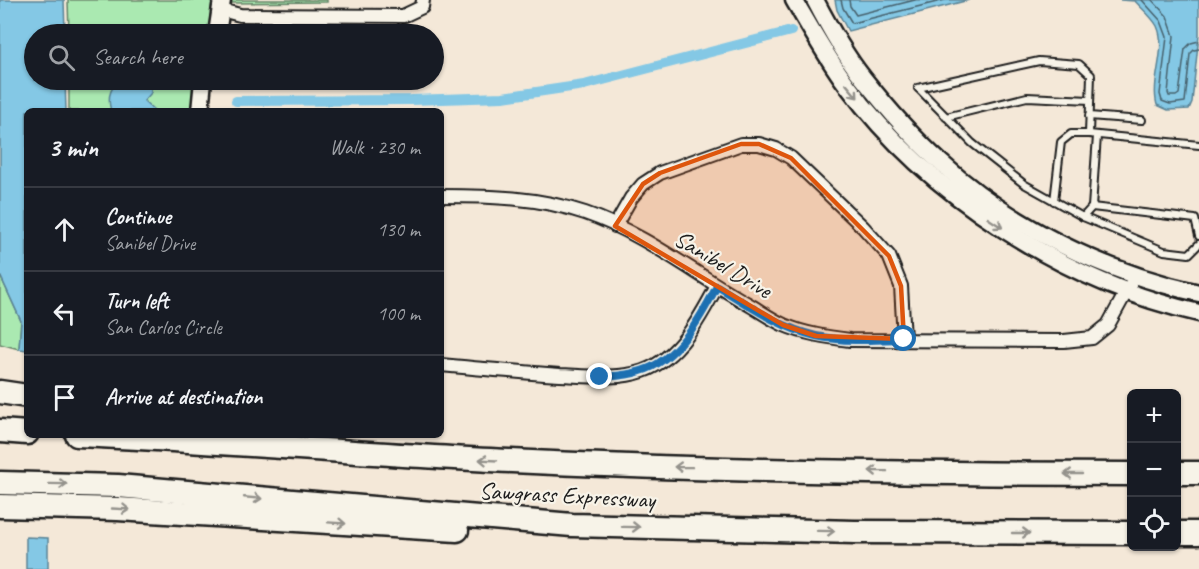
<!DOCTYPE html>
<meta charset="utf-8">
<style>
body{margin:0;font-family:Caveat,sans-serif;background:#20242c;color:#f1f3f6}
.controls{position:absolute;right:18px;bottom:18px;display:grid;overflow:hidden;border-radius:9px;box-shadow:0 2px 4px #0004}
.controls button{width:54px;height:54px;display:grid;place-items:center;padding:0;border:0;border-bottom:2px solid #363941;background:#171b24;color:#f1f3f6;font:30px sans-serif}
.stop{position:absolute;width:18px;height:18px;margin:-14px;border:4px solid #1f6fb2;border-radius:50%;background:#fff}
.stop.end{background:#1f6fb2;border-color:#fff;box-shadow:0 2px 6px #0008}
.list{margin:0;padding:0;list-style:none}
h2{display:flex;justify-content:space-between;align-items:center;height:78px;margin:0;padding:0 24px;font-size:26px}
h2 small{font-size:20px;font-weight:400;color:#9ea1a6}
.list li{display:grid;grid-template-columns:39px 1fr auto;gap:18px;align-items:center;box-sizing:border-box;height:84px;padding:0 24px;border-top:2px solid #363941}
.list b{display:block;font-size:22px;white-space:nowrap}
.list p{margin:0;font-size:20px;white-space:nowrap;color:#9ea1a6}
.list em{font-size:20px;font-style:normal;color:#9ea1a6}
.icon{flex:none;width:33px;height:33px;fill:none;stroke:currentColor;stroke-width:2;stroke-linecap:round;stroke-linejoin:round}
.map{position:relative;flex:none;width:1199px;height:569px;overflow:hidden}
.search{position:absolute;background:#171b24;box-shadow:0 2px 4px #0004;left:24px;top:24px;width:420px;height:66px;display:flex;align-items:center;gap:15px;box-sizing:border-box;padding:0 21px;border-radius:33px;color:#9ea1a6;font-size:22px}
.panel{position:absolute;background:#171b24;box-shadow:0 2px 4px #0004;left:24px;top:108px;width:420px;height:330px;border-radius:9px}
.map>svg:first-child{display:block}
</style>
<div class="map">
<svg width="1199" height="569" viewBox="0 0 1199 569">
<rect width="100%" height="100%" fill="#f4e8d8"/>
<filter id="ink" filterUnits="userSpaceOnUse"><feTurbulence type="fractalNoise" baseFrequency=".0167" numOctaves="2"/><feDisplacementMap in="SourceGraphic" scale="12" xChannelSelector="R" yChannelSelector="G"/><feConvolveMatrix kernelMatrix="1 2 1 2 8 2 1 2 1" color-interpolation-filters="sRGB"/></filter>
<g filter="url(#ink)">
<!-- green -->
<g fill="#aae9b1" stroke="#638266" stroke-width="1.5">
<path d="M68,0H212L208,34H69Z"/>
<path d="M231,0H327V2L231,3Z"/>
<path d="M69,80H198L194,111H69Z"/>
<path d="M0,275L21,321L19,349L0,344Z"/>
</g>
<!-- water -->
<g fill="#84c8e5" stroke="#5a8395" stroke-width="1.5">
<path d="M0,0H64L65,34H34V80H65L66,111H27V350L19,349L21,321L0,275Z"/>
<path d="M835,0H969L848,31L837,10Z"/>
<path d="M1120,0H1199V34L1192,102L1189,109L1168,110L1157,105C1150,79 1168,50 1157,26C1152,17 1142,9 1135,1Z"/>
<path d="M123,80H146L151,85V93L144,101L155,111H111C107,97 109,86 123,80Z"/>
<path d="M26,537L48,538V569H26Z"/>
</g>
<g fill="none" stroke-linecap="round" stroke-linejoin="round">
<!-- shore -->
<g stroke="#46616c" stroke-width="1.5">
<path d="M841,0L843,8L852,23L945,0"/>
<path d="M849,0L850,6L856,15L915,0"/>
<path d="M1142,0L1161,21L1167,37L1160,94L1162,101L1170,104L1185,102L1190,54L1194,50L1199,49"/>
<path d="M1152,0L1167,16L1174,36L1168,93L1169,96H1176L1179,94L1185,49L1191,43L1199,41"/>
</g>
<!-- canal -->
<path stroke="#84c8e5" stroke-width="10" d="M236,101L411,100L503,97L584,85L791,31"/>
<defs>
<g id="lane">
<path d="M918,88L972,143L1024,184L1083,217L1164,251L1189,254L1199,244"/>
<path d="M918,88L1039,61L1079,64L1091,75L1089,134"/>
<path d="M1089,116L1142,120"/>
<path d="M946,117L1027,97L1090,100"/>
<path d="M1054,201L1061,142L1071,134H1089L1199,145"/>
<path d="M1092,207L1195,219L1199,236"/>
<path d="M1083,217L1092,207L1097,136"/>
</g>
<g id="street">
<path d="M221,10L240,15L403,16L422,7L423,0"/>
<path d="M441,196C490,196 538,197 585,213C644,233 695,274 748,304C760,311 771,319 784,325C805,334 827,337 850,340L1064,341L1092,338L1108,325L1130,285"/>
<path d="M615,226L631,198L643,184L660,173L741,144H759L776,149L791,158L863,227L889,256L901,286L904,339"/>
<path d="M441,365C481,369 520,372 560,375C587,376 617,380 643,371C679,358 700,318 717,286"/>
</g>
<g id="secondary">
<path d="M794,0C811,29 827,58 847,85C928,195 1066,283 1199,313"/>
<path d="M815,0C829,27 844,54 863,78C886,107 912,137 940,162C1011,227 1106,273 1199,293"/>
<path d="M217,34L222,0"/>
<path d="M200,111L203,80"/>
</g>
<g id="highway">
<path d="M0,392L27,396"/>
<path d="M0,431L27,433"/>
<path d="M77,435C215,441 352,453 490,460C703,471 918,474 1132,474"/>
<path d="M1176,473H1199"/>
<path d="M0,483L118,486L572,525L855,532L1132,533"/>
<path d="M0,506L118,509L457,530"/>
<path d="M1176,533H1199"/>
</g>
</defs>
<!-- lane casing -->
<use href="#lane" stroke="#1c1c1c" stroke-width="10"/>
<!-- street casing -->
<use href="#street" stroke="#1c1c1c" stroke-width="16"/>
<!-- secondary casing -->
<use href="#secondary" stroke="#1c1c1c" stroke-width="21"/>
<!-- highway casing -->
<use href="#highway" stroke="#1c1c1c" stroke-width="27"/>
<!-- lane -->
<use href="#lane" stroke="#f7f3e8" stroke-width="6"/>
<!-- street -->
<use href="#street" stroke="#f7f3e8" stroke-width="12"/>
<!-- secondary -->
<use href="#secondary" stroke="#f7f3e8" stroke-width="16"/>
<!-- highway -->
<use href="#highway" stroke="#f7f3e8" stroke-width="22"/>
</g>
<!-- one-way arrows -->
<defs><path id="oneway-shaft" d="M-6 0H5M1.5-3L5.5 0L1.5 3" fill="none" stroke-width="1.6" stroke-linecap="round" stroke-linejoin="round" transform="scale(1.5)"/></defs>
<g stroke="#94928c">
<use href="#oneway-shaft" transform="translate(852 91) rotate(50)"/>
<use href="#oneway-shaft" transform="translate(995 223) rotate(33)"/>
<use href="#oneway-shaft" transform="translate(488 460) rotate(-177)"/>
<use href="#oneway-shaft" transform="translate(683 467) rotate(-179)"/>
<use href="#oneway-shaft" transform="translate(878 471) rotate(-179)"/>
<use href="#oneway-shaft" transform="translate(1073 474) rotate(180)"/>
<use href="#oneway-shaft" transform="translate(58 484) rotate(1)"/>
<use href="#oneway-shaft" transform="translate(253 498) rotate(5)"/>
<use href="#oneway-shaft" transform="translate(121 509) rotate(3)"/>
<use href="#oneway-shaft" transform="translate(337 523) rotate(4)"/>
<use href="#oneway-shaft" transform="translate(631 527) rotate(1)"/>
<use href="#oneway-shaft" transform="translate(826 531) rotate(1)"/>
<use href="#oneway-shaft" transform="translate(1021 533)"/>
</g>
</g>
<g fill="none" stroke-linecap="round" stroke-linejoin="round" filter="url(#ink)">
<!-- route -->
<path stroke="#1f6fb2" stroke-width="8" d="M600,377C614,376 627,376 641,371C677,361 701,317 717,286C748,305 780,328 816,336C845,342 875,340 904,339"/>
</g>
<!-- marked area -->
<path fill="#de560d" fill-opacity="0.2" stroke="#de560d" stroke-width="4.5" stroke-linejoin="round" d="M741,144H759L791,158L889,256L901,286L904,339L816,336L783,325L615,226L643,184L660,173Z"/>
<g text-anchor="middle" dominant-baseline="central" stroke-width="4.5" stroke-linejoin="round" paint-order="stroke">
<!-- street labels -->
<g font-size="24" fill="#1c1c1c" stroke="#f7f3e8">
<text transform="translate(723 264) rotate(31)">Sanibel Drive</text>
<text transform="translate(567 495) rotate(3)">Sawgrass Expressway</text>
</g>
</g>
</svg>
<div class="controls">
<button>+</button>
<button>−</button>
<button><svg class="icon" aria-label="locate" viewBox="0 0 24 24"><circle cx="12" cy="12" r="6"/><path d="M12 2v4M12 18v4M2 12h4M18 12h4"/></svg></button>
</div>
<div class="stop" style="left:904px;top:339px"></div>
<div class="stop end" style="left:600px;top:377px"></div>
<div class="search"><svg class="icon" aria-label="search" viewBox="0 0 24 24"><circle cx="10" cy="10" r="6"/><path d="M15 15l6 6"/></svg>Search here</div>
<section class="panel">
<h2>3 min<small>Walk · 230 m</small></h2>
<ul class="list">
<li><svg class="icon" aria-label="ahead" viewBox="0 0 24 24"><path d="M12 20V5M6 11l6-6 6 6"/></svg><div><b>Continue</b><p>Sanibel Drive</p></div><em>130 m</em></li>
<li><svg class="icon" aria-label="left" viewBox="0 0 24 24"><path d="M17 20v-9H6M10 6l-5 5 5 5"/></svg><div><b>Turn left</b><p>San Carlos Circle</p></div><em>100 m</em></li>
<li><svg class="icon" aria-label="arrive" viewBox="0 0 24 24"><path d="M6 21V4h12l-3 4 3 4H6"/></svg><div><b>Arrive at destination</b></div></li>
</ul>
</section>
</div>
